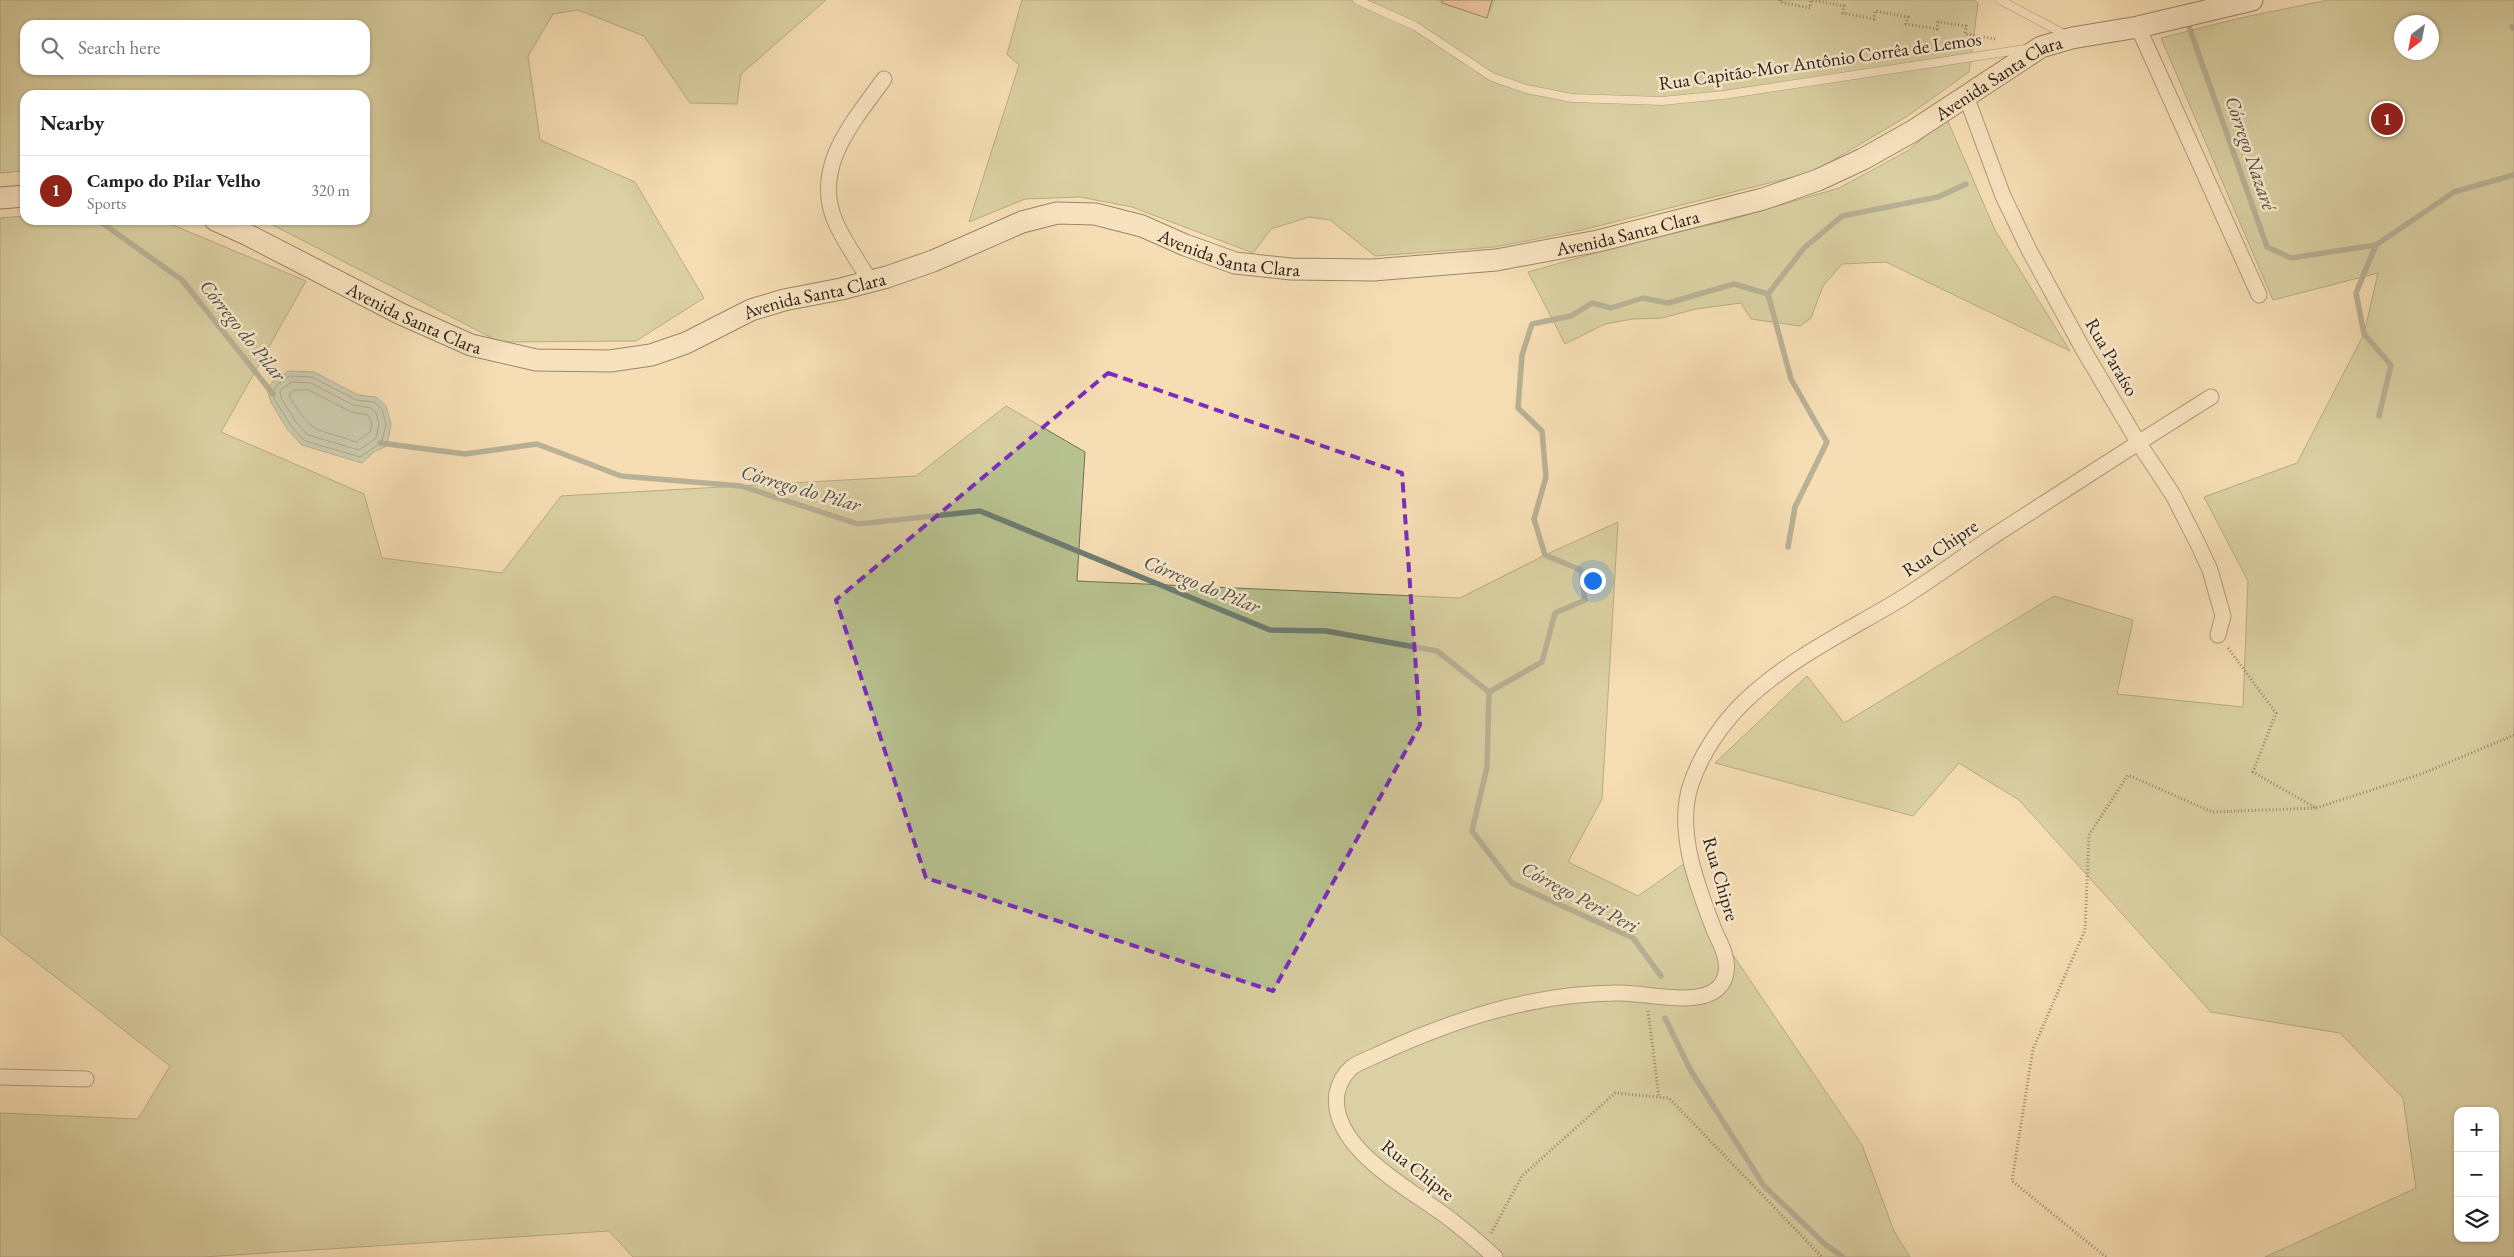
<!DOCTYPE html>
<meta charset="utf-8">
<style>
body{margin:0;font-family:"EB Garamond",serif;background:#f6f6f6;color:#202124}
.controls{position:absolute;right:15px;bottom:15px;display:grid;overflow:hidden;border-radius:10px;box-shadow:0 1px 4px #0004}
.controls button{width:45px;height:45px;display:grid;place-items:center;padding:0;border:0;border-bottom:1px solid #e0e0e0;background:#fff;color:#202124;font:25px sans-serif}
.compass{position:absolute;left:2394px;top:15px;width:45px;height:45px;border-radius:50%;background:#fff;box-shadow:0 1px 4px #0004;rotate:212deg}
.you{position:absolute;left:1592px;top:580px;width:18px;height:18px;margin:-12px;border:4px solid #fff;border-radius:50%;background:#1a73e8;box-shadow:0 0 0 8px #1a73e833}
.badge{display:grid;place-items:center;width:32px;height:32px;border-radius:50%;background:#8f2418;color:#fff;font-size:16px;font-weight:700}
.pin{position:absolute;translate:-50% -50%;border:2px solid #fff;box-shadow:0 1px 5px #0006}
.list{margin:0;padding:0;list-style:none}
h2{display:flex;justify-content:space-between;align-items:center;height:65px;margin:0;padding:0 20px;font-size:21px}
h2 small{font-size:16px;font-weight:400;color:#757577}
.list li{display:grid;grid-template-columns:32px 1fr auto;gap:15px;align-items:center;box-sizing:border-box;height:70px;padding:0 20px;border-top:1px solid #e0e0e0}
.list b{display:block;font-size:19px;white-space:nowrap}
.list p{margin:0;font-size:16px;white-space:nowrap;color:#757577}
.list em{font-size:16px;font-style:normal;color:#757577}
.icon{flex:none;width:28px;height:28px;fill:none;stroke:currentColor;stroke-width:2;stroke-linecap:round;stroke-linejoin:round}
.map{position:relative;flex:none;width:2514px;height:1257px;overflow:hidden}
.search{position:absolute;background:#fff;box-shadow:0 1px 4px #0004;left:20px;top:20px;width:350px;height:55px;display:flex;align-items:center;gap:12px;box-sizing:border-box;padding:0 18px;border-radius:15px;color:#757577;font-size:19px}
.panel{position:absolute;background:#fff;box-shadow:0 1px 4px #0004;left:20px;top:90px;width:350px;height:135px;border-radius:15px}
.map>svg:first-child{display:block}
</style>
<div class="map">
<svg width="2514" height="1257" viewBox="0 0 2514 1257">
<rect width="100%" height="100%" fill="#f6ddb3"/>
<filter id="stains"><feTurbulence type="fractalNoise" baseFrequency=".004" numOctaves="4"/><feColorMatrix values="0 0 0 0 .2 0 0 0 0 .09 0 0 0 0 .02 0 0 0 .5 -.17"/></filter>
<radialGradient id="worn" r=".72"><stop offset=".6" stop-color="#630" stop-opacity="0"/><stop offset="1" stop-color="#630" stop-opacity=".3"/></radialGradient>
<!-- green -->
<g fill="#b8c290" stroke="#707054" fill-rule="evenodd">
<path d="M0,0H826L741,74L737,104L690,103L644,36L578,10L553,14L528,56L540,140L635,182L704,298L636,341L500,342L263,220H365V95H25V171L0,173ZM25,25H365V70H25Z"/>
<path d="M1022,0H1974L1978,3L1969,72L1906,117L1813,172L1582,230L1495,247L1375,256L1330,220L1309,217L1271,229L1253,253L1132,207L1080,197L1025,199L969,222L1019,65L1007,54Z"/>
<path d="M2328,0H2514V1257H2265L2416,1188L2403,1098L2340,1033L2211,1012L2019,800L1959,763L1913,816L1715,763L1807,676L1844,723L2054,596L2133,620L2117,694L2243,707L2248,581L2204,497L2297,463L2364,334L2378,273L2273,300L2161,38L2240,18ZM2402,22H2432V52H2402ZM2458,1111H2495V1238H2458Z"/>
<path d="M1946,117L1995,230L2070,351L1886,262L1842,264L1823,286L1811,318L1800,326L1751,319L1741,303L1696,309L1662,318L1633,319L1605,324L1565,344L1528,272L1638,241L1726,221L1839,188L1909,150Z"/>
<path d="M25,216V220H161L306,281L221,432L364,494L382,558L502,573L561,496L916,476L1006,406L1085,452L1077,581L1460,598L1545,555L1618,522L1602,799L1568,862L1638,896L1688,861L1701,908L1862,1145L1894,1231L1910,1257H633L609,1231L203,1257H0V1113L138,1119L170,1066L0,934V218Z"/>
</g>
<!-- water -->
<path fill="#9dbbaf" stroke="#6e7d72" d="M289,371L314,372L358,395L376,397L386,406L391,424L387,446L374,452L362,463L302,445L287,429L271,402L267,390L274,380Z"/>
<!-- shadow -->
<path fill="#0003" d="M1436,0H1495L1491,11L1486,16Z"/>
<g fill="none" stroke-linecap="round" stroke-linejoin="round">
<!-- shore -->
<g stroke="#626d63" stroke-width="1">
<path d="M290,376L312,377L356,400L374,402L382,409L386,424L382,442L360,457L305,441L291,426L275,400L273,392L278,384Z"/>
<path d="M292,382L311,383L353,405L371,408L376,413L379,424L376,438L359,450L308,435L296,422L281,398L280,392L282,389Z"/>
<path d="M294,390H309L351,412L368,415L372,424L370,432L356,442C315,427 314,437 289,396Z"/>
</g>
<!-- stream -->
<g stroke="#6e7d72" stroke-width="5.5">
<path d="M2187,21L2267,247L2291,258L2376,245L2454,192L2514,175"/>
<path d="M2512,27L2514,28"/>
<path d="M98,220L182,280L273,394"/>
<path d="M2376,245L2356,293L2364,334L2391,365L2379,416"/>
<path d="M380,443L465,454L537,444L621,476L741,486L858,524L980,511L1270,630L1326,631L1437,651L1489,692"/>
<path d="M1788,547L1795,507L1827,442L1791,379L1768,294L1804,248L1842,216L1938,197L1966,184"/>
<path d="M1661,976L1633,938L1512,883L1472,831L1487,767L1489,692L1542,662L1555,613L1585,600L1581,570L1545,555L1534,519L1546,477L1542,431L1518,408L1522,355L1532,324L1571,316L1592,303L1611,308L1643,298L1668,303L1734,284L1768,294"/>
<path d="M1665,1018L1691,1071L1764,1186L1826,1245L1843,1257"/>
</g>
</g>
<!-- building -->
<path fill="#e1a680" stroke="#281f17" d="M1442,0H1492L1487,18L1442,3Z"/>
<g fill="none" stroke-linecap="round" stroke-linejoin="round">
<defs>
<g id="lane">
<path d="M1357,0L1415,26L1492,77L1526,89L1572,98L1662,101L1723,95L2025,49"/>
<path d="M2000,0L2066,35"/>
</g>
<g id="street">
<path d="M2138,27L2259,295"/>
<path d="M1966,96L2003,196L2029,250L2084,351L2138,442L2173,495L2198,544L2210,570L2223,616L2218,635"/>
<path d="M870,281C859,262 844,242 835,221C812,166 854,121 884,79"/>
<path d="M0,1077L86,1079"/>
<path d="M1495,1257C1476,1240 1457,1223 1436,1209C1401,1184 1329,1144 1337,1093C1339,1084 1344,1074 1352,1067C1359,1062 1371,1058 1379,1054C1454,1019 1538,992 1621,993C1646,993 1699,1007 1718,988C1728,979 1728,964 1724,953C1722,945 1718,939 1715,932C1698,888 1675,831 1691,784C1701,754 1722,723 1745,701C1791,657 1850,630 1904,597C1934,578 1963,557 1992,537C2065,490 2137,443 2211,397"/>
</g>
<g id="secondary">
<path d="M0,198L25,196"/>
<path id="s1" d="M215,220L246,234L401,314L471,345L536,360L610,361L651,355L686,343L751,310L784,300L841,289L887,277L933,261L1022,222L1057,213L1095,214L1142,226L1185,245L1235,263L1291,269L1373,270L1496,260L1598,241L1763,199L1818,180L1863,159L1913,131L2041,47L2072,38L2138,27L2252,0"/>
</g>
</defs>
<!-- lane casing -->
<use href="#lane" stroke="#5c4e3e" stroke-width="9"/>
<!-- street casing -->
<use href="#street" stroke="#5c4e3e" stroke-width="17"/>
<!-- secondary casing -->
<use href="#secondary" stroke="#281f17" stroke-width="23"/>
<!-- path -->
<g stroke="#281f17" stroke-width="3" stroke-dasharray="1 2.5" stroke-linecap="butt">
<path d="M1780,0V2L1810,8L1811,0L1844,6L1843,13L1874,19L1875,11L1908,17L1906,24L1937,29L1938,22L1966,26L1965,34L1996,39"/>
<path d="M2228,648L2276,713L2253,772L2316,808L2424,773L2514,735"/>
<path d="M1648,1011L1659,1097"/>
<path d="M1491,1233L1522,1176L1615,1093L1669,1098L1822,1257"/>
<path d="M2106,1257L2012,1181L2033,1049L2085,930L2089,835L2128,775L2212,812L2316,808"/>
</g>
<!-- lane -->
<use href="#lane" stroke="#f9e9ce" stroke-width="8"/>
<!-- street -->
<use href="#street" stroke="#f9e9ce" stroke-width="15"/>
<!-- secondary -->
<use href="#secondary" stroke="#f9e9ce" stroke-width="21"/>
</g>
<!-- marked area -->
<path d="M0 0H2514V1257H0ZM1108,373L1402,473L1420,725L1273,991L926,878L836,600Z" fill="#f6ddb3" fill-opacity=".55" fill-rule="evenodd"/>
<path fill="none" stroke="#7b2cbf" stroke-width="4" stroke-dasharray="10 6" stroke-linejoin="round" d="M1108,373L1402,473L1420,725L1273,991L926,878L836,600Z"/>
<g text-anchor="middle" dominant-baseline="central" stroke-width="5" stroke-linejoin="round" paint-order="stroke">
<!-- street labels -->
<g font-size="19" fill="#281f17" stroke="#f9e9ce">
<text transform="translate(1820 61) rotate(-8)">Rua Capitão-Mor Antônio Corrêa de Lemos</text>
<text stroke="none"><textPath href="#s1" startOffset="1888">Avenida Santa Clara</textPath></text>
<text stroke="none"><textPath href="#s1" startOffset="1482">Avenida Santa Clara</textPath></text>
<text stroke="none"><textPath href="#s1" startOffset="1078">Avenida Santa Clara</textPath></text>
<text stroke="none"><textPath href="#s1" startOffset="642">Avenida Santa Clara</textPath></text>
<text stroke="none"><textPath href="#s1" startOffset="222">Avenida Santa Clara</textPath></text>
<text transform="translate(2112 357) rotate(60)">Rua Paraíso</text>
<text transform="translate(1940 548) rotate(-34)">Rua Chipre</text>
<text transform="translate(1721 879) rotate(74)">Rua Chipre</text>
<text transform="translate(1418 1170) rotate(38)">Rua Chipre</text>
</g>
<!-- water labels -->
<g font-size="20" font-style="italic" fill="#4b4e45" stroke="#f9e9ce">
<text transform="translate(2251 153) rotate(71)">Córrego Nazaré</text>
<text transform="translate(243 330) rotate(51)">Córrego do Pilar</text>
<text transform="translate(801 488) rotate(16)">Córrego do Pilar</text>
<text transform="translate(1202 584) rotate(22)">Córrego do Pilar</text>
<text transform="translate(1580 897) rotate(28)">Córrego Peri Peri</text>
</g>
</g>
<rect width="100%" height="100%" filter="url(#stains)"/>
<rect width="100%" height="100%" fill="url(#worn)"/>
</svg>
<div class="controls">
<button>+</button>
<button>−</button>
<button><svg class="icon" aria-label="layers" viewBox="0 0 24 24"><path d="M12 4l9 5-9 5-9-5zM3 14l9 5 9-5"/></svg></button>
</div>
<svg class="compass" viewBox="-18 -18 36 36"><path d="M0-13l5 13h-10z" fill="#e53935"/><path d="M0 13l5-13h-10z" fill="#757577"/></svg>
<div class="you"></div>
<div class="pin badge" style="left:2387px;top:119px">1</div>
<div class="search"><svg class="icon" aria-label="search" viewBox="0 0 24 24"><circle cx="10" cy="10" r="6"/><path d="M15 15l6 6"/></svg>Search here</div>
<section class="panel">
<h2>Nearby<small></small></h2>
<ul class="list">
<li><span class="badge">1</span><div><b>Campo do Pilar Velho</b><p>Sports</p></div><em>320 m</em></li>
</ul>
</section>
</div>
